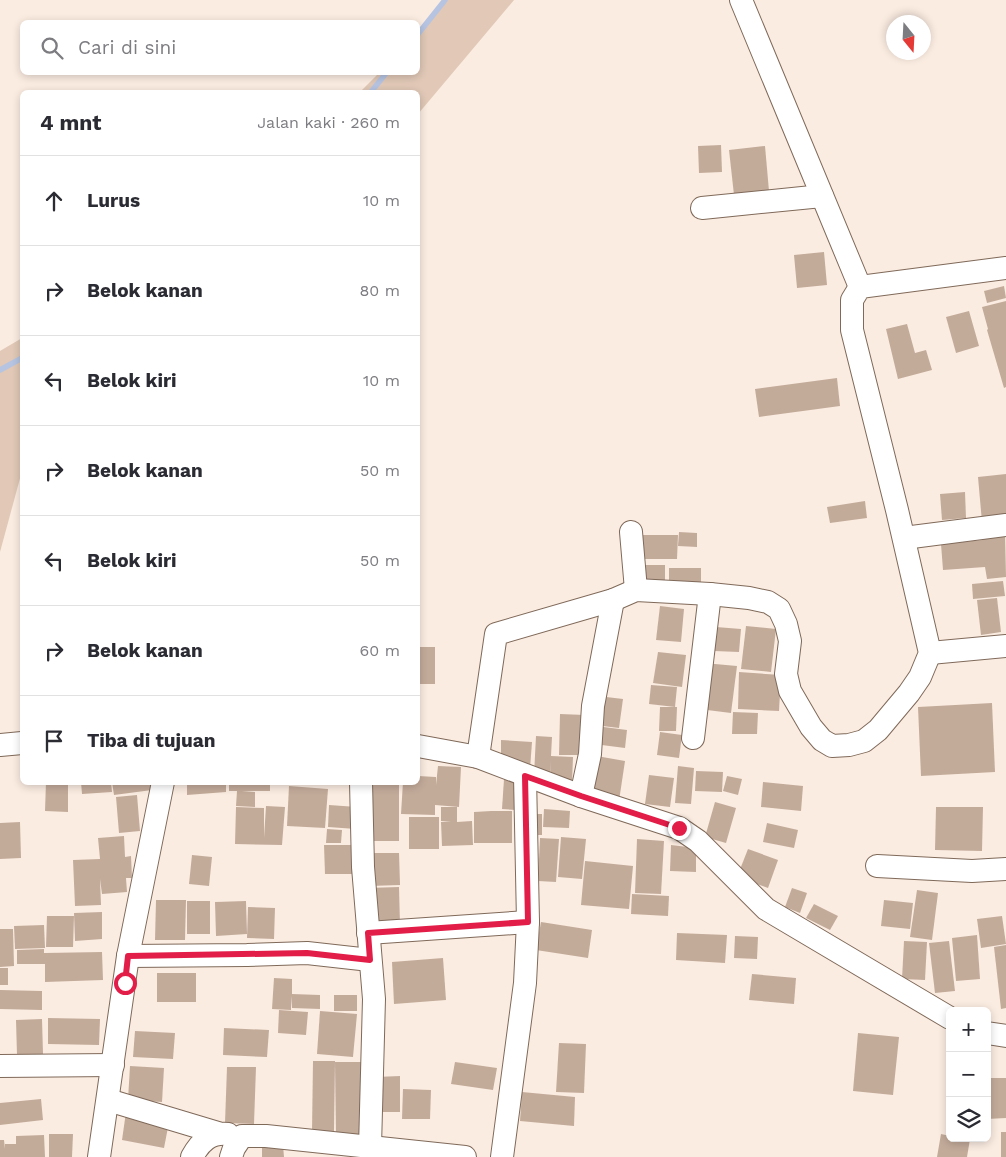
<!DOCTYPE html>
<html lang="id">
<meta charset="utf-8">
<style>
body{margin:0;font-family:"Work Sans",sans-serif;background:#f2f2f3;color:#2b2b33}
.controls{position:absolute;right:15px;bottom:15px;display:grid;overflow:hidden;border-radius:8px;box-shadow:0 2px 8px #0003}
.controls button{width:45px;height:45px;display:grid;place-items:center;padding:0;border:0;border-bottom:1px solid #e1e1e2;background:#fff;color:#2b2b33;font:25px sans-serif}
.compass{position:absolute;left:886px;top:15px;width:45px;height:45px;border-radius:50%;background:#fff;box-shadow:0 2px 8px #0003;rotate:162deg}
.stop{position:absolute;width:15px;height:15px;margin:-11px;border:4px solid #e11d48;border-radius:50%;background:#fff}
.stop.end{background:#e11d48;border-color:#fff;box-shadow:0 1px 5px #0008}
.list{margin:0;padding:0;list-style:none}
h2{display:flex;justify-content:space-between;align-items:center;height:65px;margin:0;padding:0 20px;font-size:21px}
h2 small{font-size:16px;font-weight:400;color:#7c7c81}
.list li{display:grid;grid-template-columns:32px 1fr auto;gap:15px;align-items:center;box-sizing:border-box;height:90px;padding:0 20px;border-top:1px solid #e1e1e2}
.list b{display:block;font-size:19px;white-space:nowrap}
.list em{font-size:16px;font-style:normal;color:#7c7c81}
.icon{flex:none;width:28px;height:28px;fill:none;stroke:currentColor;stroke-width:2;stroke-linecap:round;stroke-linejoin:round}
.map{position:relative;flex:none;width:1006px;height:1157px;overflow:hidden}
.search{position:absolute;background:#fff;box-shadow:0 2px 8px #0003;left:20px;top:20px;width:400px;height:55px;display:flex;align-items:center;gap:12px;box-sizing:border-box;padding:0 18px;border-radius:8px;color:#7c7c81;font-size:19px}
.panel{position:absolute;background:#fff;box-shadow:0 2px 8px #0003;left:20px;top:90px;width:400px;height:695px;border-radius:8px}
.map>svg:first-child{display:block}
</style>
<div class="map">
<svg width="1006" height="1157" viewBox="0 0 1006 1157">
<rect width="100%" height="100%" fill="#fbece1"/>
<!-- green -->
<g fill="#e1c8b7">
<path d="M445,0H514L418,114V92H360L379,73L418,72V32Z"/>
<path d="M22,338V471L0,552V351Z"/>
</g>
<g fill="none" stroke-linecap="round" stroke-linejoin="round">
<!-- stream -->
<g stroke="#b6c4e2" stroke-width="5.5">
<path d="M418,34L445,0"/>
<path d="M371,92L387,72"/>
<path d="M0,370L22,358"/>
</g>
</g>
<!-- building -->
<g fill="#c3ab9a">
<path d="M721,145L722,172L699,173L698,146Z"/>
<path d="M765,146L769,191L734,195L729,150Z"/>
<path d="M824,252L827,285L797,288L794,255Z"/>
<path d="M1004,286L1006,298L987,303L984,291Z"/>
<path d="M1006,301V387L1004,388L987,330L988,329L982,307Z"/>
<path d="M969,311L979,346L956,353L946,317Z"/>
<path d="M907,324L915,353L926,350L932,370L898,379L886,329Z"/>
<path d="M837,378L840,406L759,417L755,389Z"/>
<path d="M1006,474V520L982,522L978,477Z"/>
<path d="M965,492L966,518L942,520L940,494Z"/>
<path d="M865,501L867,518L830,523L827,507Z"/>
<path d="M679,532L697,533V547L678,546Z"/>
<path d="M1005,533L1006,577L987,579L985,567L943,570L941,544L983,540V535Z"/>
<path d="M637,535H678L677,559H637Z"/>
<path d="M640,565H665V585L640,584Z"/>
<rect x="669" y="568" width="32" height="21"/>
<path d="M1003,581L1005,596L973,599L972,584Z"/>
<path d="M997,598L1001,632L981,635L977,600Z"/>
<path d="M660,606L684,609L681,642L656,640Z"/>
<path d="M746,626L776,629L771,672L741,669Z"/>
<path d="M716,627L741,629L739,652L714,651Z"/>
<rect x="418" y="647" width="17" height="37"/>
<path d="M658,652L686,655L682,687L653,683Z"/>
<path d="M704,663L737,666L731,713L699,709Z"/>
<path d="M739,672L781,675L779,711L738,709Z"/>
<path d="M651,685L677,687L675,707L649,704Z"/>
<path d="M598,696L623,699L619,728L594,725Z"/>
<path d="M992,703L995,772L921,776L918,707Z"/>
<path d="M660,707H677L676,731H659Z"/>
<path d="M733,712L758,713L757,734H732Z"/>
<path d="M560,714L585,715L584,755H559Z"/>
<path d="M596,726L627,730L625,748L594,744Z"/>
<path d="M660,732L682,735L679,758L657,755Z"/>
<path d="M536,736L552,737L551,756L573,757L572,783L550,782L551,760L550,776L534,775Z"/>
<path d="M501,740L532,742L530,769L501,765Z"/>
<path d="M591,755L625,761L619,801L584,795Z"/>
<path d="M438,766L461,767L459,807L435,805V815L401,814L403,782H418V776L436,777V785Z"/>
<path d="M678,766L694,768L691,804L675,803Z"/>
<path d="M696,771L723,772L722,792L695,791Z"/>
<path d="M649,775L674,778L670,807L645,804Z"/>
<path d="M727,776L742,779L738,795L723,791Z"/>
<path d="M504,779L518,780L516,810L502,809Z"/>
<path d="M46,782H68V812L45,811Z"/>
<path d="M81,782H111L112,792L82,794Z"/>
<path d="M112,782H151L152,790L114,795Z"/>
<path d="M187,782H226V792L187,795Z"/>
<path d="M229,782H270V791H242L255,792V807L236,806L237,791H229Z"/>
<path d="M763,782L803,786L801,811L761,807Z"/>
<rect x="365" y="784" width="34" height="57"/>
<path d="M289,786L328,789L325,828L287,826Z"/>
<path d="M137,795L140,831L119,833L116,797Z"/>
<path d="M715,802L736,808L726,843L705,837Z"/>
<path d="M329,805L357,807L356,829L328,827Z"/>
<path d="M266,806L285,807L282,845L235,844L236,807L264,808V838Z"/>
<path d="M441,807H457V822L472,821L473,845L442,846L441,822L451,821H441Z"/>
<path d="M936,807H983L982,851L935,850Z"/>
<path d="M544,809L570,811L569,828L543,827Z"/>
<path d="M491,811H512V843H474V812Z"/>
<rect x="526" y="814" width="16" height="21"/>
<rect x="409" y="817" width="30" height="32"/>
<path d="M20,822L21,858L0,859V823Z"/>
<path d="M767,823L798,830L794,848L763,842Z"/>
<path d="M327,829L342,830L341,843H326Z"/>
<path d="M124,836L125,857L131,856L132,878H126L127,892L102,894L100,879L101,905L75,906L73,860L100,859L98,838Z"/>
<path d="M561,837L586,839L582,879L558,877Z"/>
<path d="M540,838L559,839L556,882L538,881Z"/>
<path d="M637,839L664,841L661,894L635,893Z"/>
<path d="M324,845H358V874H325Z"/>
<path d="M671,845L696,848V872L670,871Z"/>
<path d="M748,849L778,860L768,888L737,877Z"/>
<path d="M370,853H399L400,885L370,886Z"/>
<path d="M192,855L212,857L209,886L189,884Z"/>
<path d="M585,861L633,866L629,909L581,905Z"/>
<path d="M399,887L400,925L368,926L367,888Z"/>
<path d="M792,888L807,893L800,913L785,907Z"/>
<path d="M917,890L938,893L932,940L910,937Z"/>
<path d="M632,894L669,896L668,916L631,914Z"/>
<path d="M156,900H186L185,940H155Z"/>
<path d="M884,900L913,903L910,929L881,926Z"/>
<rect x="187" y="901" width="23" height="33"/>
<path d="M246,901L247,934L216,936L215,902Z"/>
<path d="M814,904L838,916L830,930L806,918Z"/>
<path d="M248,907L275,908L274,939L247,938Z"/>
<path d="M102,912V939L75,941L74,913Z"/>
<path d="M47,916H74L73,947H46Z"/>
<path d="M1002,916L1006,944L981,948L977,919Z"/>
<path d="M541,922L592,930L588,958L536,950Z"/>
<path d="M44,925L45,948L15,949L14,926Z"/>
<path d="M0,929H13L14,966L0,967Z"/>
<path d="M677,933L727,935L725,963L676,960Z"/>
<path d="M977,935L980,979L956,981L952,938Z"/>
<path d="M735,936L758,937L757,959L734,958Z"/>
<path d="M904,941L927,942L925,980L902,979Z"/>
<path d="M949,941L955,991L935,993L929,943Z"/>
<path d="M1006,945V1008L1001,1009L994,947Z"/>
<path d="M44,949V953L102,952L103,980L45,982V964H17V950Z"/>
<path d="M443,958L446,1000L394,1004L392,962Z"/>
<rect x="0" y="968" width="8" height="17"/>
<rect x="157" y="973" width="39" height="29"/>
<path d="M752,974L796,978L794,1004L749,1000Z"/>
<path d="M274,978L292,979V994L320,995V1009L292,1008L291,996V1010L272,1009Z"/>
<path d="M0,990L42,991V1010L0,1009Z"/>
<rect x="334" y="995" width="23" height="16"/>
<path d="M279,1010L308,1012L306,1035L278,1033Z"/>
<path d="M320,1011L357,1014L353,1057L317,1054Z"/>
<path d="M48,1018L100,1019L99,1045L48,1044Z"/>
<path d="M42,1019L43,1054L17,1055L16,1020Z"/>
<path d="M224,1028L269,1030L267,1057L223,1055Z"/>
<path d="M135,1031L175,1033L173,1059L133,1057Z"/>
<path d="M858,1033L899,1037L893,1095L853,1091Z"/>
<path d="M559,1043L586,1044L584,1093L556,1092Z"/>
<path d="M313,1061H335L334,1131H312Z"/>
<path d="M335,1062H361L362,1136H336Z"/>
<path d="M455,1062L497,1068L493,1090L451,1084Z"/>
<path d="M130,1066L164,1068L162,1102L128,1100Z"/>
<path d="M227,1067H256L254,1124L225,1123Z"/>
<path d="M400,1076V1112H376V1077Z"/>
<path d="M987,1078H1006V1118L987,1119Z"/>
<path d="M403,1089L431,1090L430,1119H402Z"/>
<path d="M522,1092L575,1097L574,1126L520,1121Z"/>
<path d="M41,1099L43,1120L0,1125V1103Z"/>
<path d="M126,1112L169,1122L164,1148L122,1140Z"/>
<rect x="1001" y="1132" width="5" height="25"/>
<path d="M49,1134H73L72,1157H49Z"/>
<path d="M941,1134L950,1136V1138L970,1139L967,1157H937Z"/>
<path d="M44,1135L45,1157H0V1140H4L5,1149V1144H16V1136Z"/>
<path d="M283,1145L284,1157H262V1146Z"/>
</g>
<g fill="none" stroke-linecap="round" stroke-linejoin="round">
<defs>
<g id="minor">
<path d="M741,0L860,287"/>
<path d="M702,208L822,196"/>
<path d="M631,532L636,590"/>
<path d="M904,538L1006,525"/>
<path d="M930,653L1006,646"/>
<path d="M693,738L710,594"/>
<path d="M0,745L22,743"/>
<path d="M418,746L478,757L581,796L679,828L698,841L766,909L950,1018"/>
<path d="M478,757L496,634L613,600L636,590L710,594L749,598L768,602L779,609L786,624L790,641L786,674L790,691L811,727L822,740L832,746L849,745L864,741L878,730L909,693L920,677L930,653L897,510L852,330V300L860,287L1006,268"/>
<path d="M361,782L363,867L374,999L370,1147"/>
<path d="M581,796L590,754L593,706L613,600"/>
<path d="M877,866L972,871L1006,869"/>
<path d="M368,933L528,922"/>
<path d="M128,956L247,955L307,953L370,960"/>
<path d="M987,1033L1006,1036"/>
<path d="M0,1066L113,1065"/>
<path d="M108,1100L218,1133"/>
<path d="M99,1157L128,956L163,782"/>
<path d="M192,1157C200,1142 210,1132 228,1134"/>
<path d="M231,1157L234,1148L242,1136H266L465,1157"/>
<path d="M502,1157L525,983L528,922L525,776"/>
</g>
</defs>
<!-- minor casing -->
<use href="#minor" stroke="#7f6959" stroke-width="24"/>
<!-- minor -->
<use href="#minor" stroke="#fff" stroke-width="22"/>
</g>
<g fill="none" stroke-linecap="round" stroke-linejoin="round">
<!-- route -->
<path stroke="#e11d48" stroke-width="6" d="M125,983L128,956L307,953L370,960L368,933L528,922L525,776L581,796L679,828"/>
</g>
</svg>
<div class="controls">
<button>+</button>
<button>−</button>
<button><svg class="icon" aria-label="layers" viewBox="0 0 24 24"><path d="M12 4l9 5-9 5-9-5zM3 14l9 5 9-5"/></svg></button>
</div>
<svg class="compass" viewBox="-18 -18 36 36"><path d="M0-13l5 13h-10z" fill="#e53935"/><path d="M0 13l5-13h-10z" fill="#7c7c81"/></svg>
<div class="stop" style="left:125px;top:983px"></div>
<div class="stop end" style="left:679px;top:828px"></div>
<div class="search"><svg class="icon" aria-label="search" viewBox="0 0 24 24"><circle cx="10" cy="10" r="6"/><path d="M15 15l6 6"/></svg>Cari di sini</div>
<section class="panel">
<h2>4 mnt<small>Jalan kaki · 260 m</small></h2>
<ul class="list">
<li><svg class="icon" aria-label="ahead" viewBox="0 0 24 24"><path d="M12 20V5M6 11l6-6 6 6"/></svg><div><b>Lurus</b></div><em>10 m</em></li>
<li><svg class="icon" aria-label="right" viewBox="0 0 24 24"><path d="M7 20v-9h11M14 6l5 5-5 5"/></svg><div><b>Belok kanan</b></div><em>80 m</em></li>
<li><svg class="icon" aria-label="left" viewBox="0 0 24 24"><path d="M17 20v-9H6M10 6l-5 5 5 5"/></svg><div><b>Belok kiri</b></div><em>10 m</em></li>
<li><svg class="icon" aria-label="right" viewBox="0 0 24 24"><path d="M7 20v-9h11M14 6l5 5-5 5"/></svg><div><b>Belok kanan</b></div><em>50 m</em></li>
<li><svg class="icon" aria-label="left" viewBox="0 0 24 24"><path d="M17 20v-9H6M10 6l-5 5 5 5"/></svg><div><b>Belok kiri</b></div><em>50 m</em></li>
<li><svg class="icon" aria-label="right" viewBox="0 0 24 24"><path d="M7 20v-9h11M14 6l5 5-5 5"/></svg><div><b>Belok kanan</b></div><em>60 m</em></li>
<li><svg class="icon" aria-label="arrive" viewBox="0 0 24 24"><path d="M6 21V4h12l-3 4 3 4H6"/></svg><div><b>Tiba di tujuan</b></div></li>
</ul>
</section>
</div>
